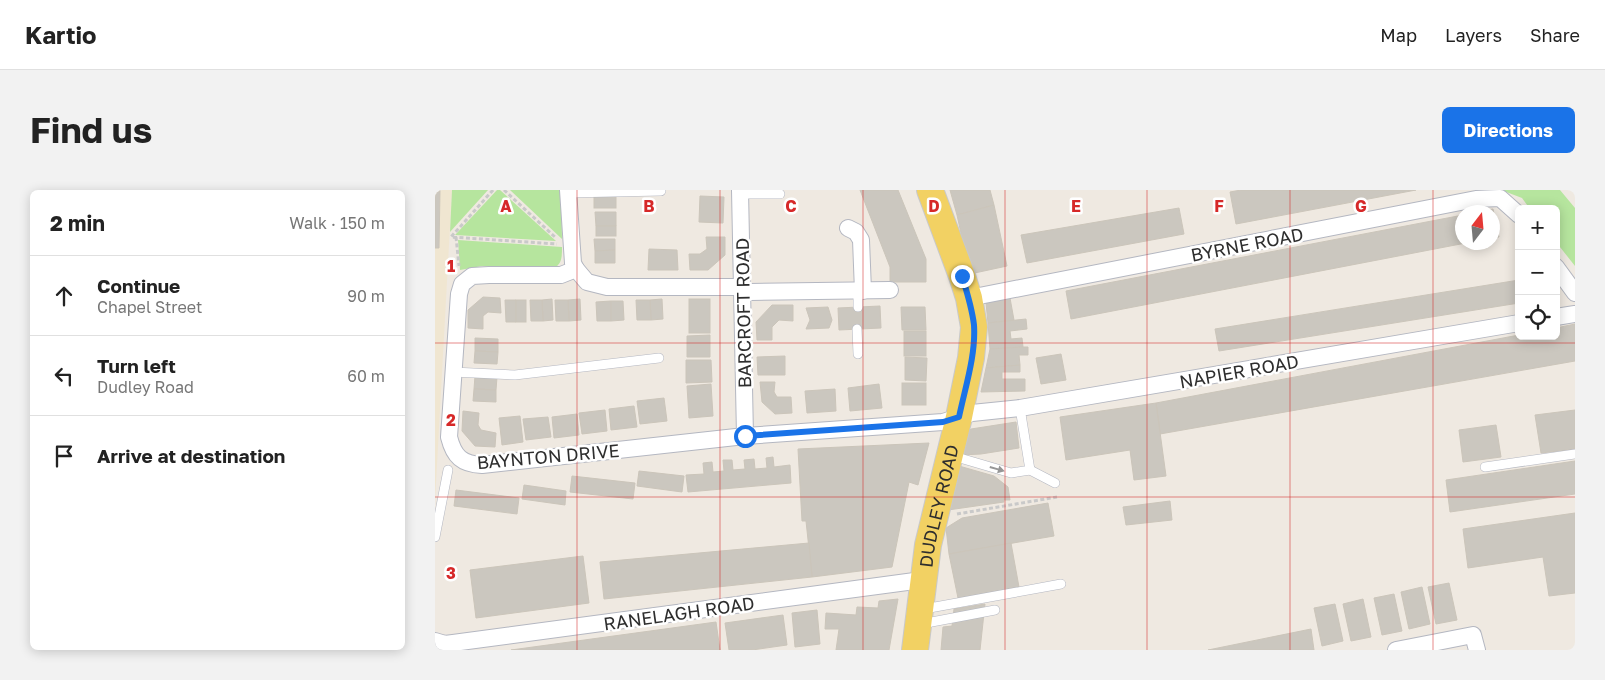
<!DOCTYPE html>
<meta charset="utf-8">
<style>
body{margin:0;font-family:"Golos Text",sans-serif;background:#f2f2f2;color:#222}
.controls{position:absolute;right:15px;top:15px;display:grid;overflow:hidden;border-radius:8px;box-shadow:0 2px 12px #0003}
.controls button{width:45px;height:45px;display:grid;place-items:center;padding:0;border:0;border-bottom:1px solid #e0e0e0;background:#fff;color:#222;font:25px sans-serif}
.compass{position:absolute;left:1020px;top:15px;width:45px;height:45px;border-radius:50%;background:#fff;box-shadow:0 2px 12px #0003;rotate:16deg}
.stop{position:absolute;width:15px;height:15px;margin:-11px;border:4px solid #1a73e8;border-radius:50%;background:#fff}
.stop.end{background:#1a73e8;border-color:#fff;box-shadow:0 1px 5px #0008}
.list{margin:0;padding:0;list-style:none}
h2{display:flex;justify-content:space-between;align-items:center;height:65px;margin:0;padding:0 20px;font-size:21px}
h2 small{font-size:16px;font-weight:400;color:#767676}
.list li{display:grid;grid-template-columns:32px 1fr auto;gap:15px;align-items:center;box-sizing:border-box;height:80px;padding:0 20px;border-top:1px solid #e0e0e0}
.list b{display:block;font-size:19px;white-space:nowrap}
.list p{margin:0;font-size:16px;white-space:nowrap;color:#767676}
.list em{font-size:16px;font-style:normal;color:#767676}
.icon{flex:none;width:28px;height:28px;fill:none;stroke:currentColor;stroke-width:2;stroke-linecap:round;stroke-linejoin:round}
.map{position:relative;flex:none;width:1140px;height:460px;overflow:hidden;border-radius:8px}
header{display:flex;align-items:center;gap:30px;box-sizing:border-box;height:70px;padding:0 25px;background:#fff;border-bottom:1px solid #e0e0e0}
header strong{font-size:24px}
nav{display:flex;gap:28px;margin-inline-start:auto;font-size:18px}
.intro{display:flex;align-items:center;justify-content:space-between;box-sizing:border-box;height:120px;padding:0 30px}
h1{margin:0;font-size:35px}
.button{padding:12px 22px;border-radius:8px;background:#1a73e8;color:#fff;font-size:18px;font-weight:700}
main{display:flex;gap:30px;padding:0 30px}
aside{flex:1;background:#fff;border-radius:8px;box-shadow:0 2px 12px #0003}
.map>svg:first-child{display:block}
</style>
<header>
<strong>Kartio</strong>
<nav><a>Map</a><a>Layers</a><a>Share</a></nav>
</header>
<div class="intro"><h1>Find us</h1><a class="button">Directions</a></div>
<main>
<aside>
<h2>2 min<small>Walk · 150 m</small></h2>
<ul class="list">
<li><svg class="icon" aria-label="ahead" viewBox="0 0 24 24"><path d="M12 20V5M6 11l6-6 6 6"/></svg><div><b>Continue</b><p>Chapel Street</p></div><em>90 m</em></li>
<li><svg class="icon" aria-label="left" viewBox="0 0 24 24"><path d="M17 20v-9H6M10 6l-5 5 5 5"/></svg><div><b>Turn left</b><p>Dudley Road</p></div><em>60 m</em></li>
<li><svg class="icon" aria-label="arrive" viewBox="0 0 24 24"><path d="M6 21V4h12l-3 4 3 4H6"/></svg><div><b>Arrive at destination</b></div></li>
</ul>
</aside>
<div class="map">
<svg width="1140" height="460" viewBox="0 0 1140 460">
<rect width="100%" height="100%" fill="#efe9e1"/>
<!-- education -->
<path fill="#f0e6d1" d="M0,0H17L0,311Z"/>
<!-- green -->
<g fill="#b6e59e">
<path d="M17,0H53L15,42Z"/>
<path d="M62,0H65L121,51L20,45Z"/>
<path d="M75,0H126L127,49Z"/>
<path d="M1066,0H1125L1140,18V76L1121,52V19H1095L1087,8Z"/>
<path d="M23,50L127,57C127,68 127,75 116,80L47,76L25,80Z"/>
</g>
<!-- building -->
<g fill="#cbc7bf" stroke="#cbc5ba">
<path d="M0,0H5L4,58H0Z"/>
<rect x="159" y="0" width="22" height="18"/>
<path d="M425,0H463L491,69V92H455V77Z"/>
<path d="M515,0H555L559,15L522,25Z"/>
<path d="M806,0H981L801,34L795,2Z"/>
<path d="M265,6L289,7L288,33L264,32Z"/>
<path d="M559,15L572,76L535,84L522,25Z"/>
<path d="M744,18L749,44L592,73L586,45Z"/>
<path d="M1058,19L1064,47L1058,48V22H1039Z"/>
<path d="M160,22H181V36H161Z"/>
<path d="M1028,25V52H1036L636,129L631,101Z"/>
<rect x="161" y="36" width="20" height="10"/>
<path d="M271,47H290V65L273,80H255L254,64H265L272,59Z"/>
<path d="M159,49H180V60L160,61Z"/>
<path d="M214,59L242,60L243,80H213Z"/>
<path d="M180,60V73H160V61Z"/>
<path d="M1084,90V113L784,161L780,139Z"/>
<path d="M48,107L65,108L66,123L53,122L48,126V139L33,138V120Z"/>
<path d="M575,108L579,130L553,133L551,113Z"/>
<path d="M117,109L118,130L108,131L107,110Z"/>
<path d="M145,109L146,130L134,131L133,110Z"/>
<path d="M227,109L228,129L216,130L215,110Z"/>
<rect x="254" y="109" width="21" height="34"/>
<path d="M70,110H81V132H71Z"/>
<rect x="81" y="110" width="10" height="22"/>
<path d="M95,110H107L108,131H96Z"/>
<path d="M120,110H133L134,131H121Z"/>
<path d="M201,110H215L216,130H202Z"/>
<path d="M176,111V131H162L161,112Z"/>
<path d="M176,111H188L189,130L176,131Z"/>
<path d="M337,115H358V131L344,130L337,137V150H322L321,132Z"/>
<path d="M445,116L446,138L404,140L403,118Z"/>
<path d="M393,117L397,130L394,138L371,139L375,130L371,118Z"/>
<path d="M466,117H490L491,140H467Z"/>
<path d="M591,129L592,139L575,141L576,149L587,148L588,157L555,159L553,133Z"/>
<path d="M1140,134V171L725,244L721,213L1084,145V146H1121V138Z"/>
<rect x="469" y="141" width="22" height="25"/>
<path d="M275,145V167H252V146Z"/>
<path d="M40,148L63,149V162L40,161Z"/>
<path d="M588,157H593V165H584L585,175L551,178L555,159Z"/>
<path d="M40,161L63,162L62,174L39,173Z"/>
<path d="M626,164L631,190L606,194L601,168Z"/>
<path d="M350,166V185H323L322,167Z"/>
<path d="M470,167L492,168L491,191L470,190Z"/>
<path d="M251,170H276L277,192L251,193Z"/>
<path d="M585,175V182H567V189H590V201L546,202L551,178Z"/>
<path d="M40,186L62,187L61,200L39,199Z"/>
<path d="M325,192H340L339,202L342,207H356L357,223L340,224L327,212Z"/>
<rect x="467" y="193" width="24" height="22"/>
<path d="M276,194L278,226L254,228L252,196Z"/>
<path d="M444,194L447,218L415,221L413,198Z"/>
<path d="M39,199L61,200V212L38,211Z"/>
<path d="M400,199L401,221L372,223L370,201Z"/>
<path d="M229,208L232,231L205,234L202,211Z"/>
<path d="M721,213L731,286L699,290L695,260L631,270L625,227Z"/>
<path d="M199,216L202,237L176,240L174,219Z"/>
<path d="M170,220L172,241L147,244L144,223Z"/>
<path d="M1140,220V259L1106,263L1100,225Z"/>
<path d="M28,221L44,223L43,235L46,240L61,243L60,257L40,256L27,241Z"/>
<path d="M142,224L144,245L119,248L117,227Z"/>
<path d="M85,226L88,252L67,255L64,228Z"/>
<path d="M113,227L116,247L91,250L88,229Z"/>
<path d="M581,232L584,258L546,264L526,265L532,243L536,239Z"/>
<path d="M1061,235L1066,267L1028,272L1024,240Z"/>
<path d="M494,253L483,295L474,292L457,377L377,387L371,331H367L363,259Z"/>
<path d="M338,267L339,277L355,275L356,293L253,302L251,285L269,284L268,273L277,272L278,282L289,281L288,270H297L298,280L310,279L309,270L319,269L320,279L332,278L331,268Z"/>
<path d="M1140,271V304L1015,322L1011,290Z"/>
<path d="M524,276L559,286L573,297L575,310H568L569,312L513,320Z"/>
<path d="M204,281L249,286L247,302L202,296Z"/>
<path d="M137,286L200,293L198,309L135,302Z"/>
<path d="M89,295L131,301L130,315L87,309Z"/>
<path d="M21,300L84,308L82,324L19,316Z"/>
<path d="M735,311L737,330L691,335L688,317Z"/>
<path d="M613,313L619,346L514,364L511,338L527,328Z"/>
<path d="M1140,323V403L1114,406L1108,367L1033,378L1028,339Z"/>
<path d="M374,353L377,387L169,409L165,372Z"/>
<path d="M576,353L584,397L523,408L514,364Z"/>
<path d="M148,366L154,413L41,428L35,380Z"/>
<path d="M1014,393L1022,430L1001,434L993,397Z"/>
<path d="M987,397L995,434L974,439L966,402Z"/>
<path d="M959,404L967,441L947,445L939,408Z"/>
<path d="M463,409L454,460H401L404,439H390L391,423L421,425L422,417L443,418L444,411Z"/>
<path d="M928,409L936,447L916,451L908,414Z"/>
<path d="M550,414L545,460H506L508,437L517,436L519,419Z"/>
<path d="M900,414L908,451L887,456L879,418Z"/>
<path d="M382,420L385,454L360,457L357,423Z"/>
<path d="M348,425L352,455L317,460H294L290,433Z"/>
<path d="M281,432L285,460H76Z"/>
<path d="M876,439L879,460H773Z"/>
</g>
<g fill="none" stroke-linecap="round" stroke-linejoin="round">
<defs>
<g id="service">
<path d="M133,3L226,1"/>
<path d="M306,4H345"/>
<path d="M423,101V117"/>
<path d="M422,139L423,164"/>
<path d="M18,182L80,185L224,168"/>
<path d="M518,266L576,283L595,280L585,218"/>
<path d="M1050,277L1140,264"/>
<path d="M595,280L620,293"/>
<path d="M0,347L13,280"/>
<path d="M489,419L626,394"/>
<path d="M486,434L560,420"/>
</g>
<g id="minor">
<path d="M133,0L138,73L141,79"/>
<path d="M305,0L310,246"/>
<path d="M413,38L421,42L426,50L428,101"/>
<path d="M1121,77L1140,103"/>
<path d="M455,100L315,102L300,97H172L152,92L141,79L126,85H54L37,86L27,94L24,104L14,247C19,267 27,274 47,275L310,246L508,232L537,223L585,218L1084,133"/>
<path d="M534,108L1041,9L1065,8L1084,25"/>
<path d="M1121,127L1140,124"/>
<path d="M0,451L10,454L18,453L487,390"/>
<path d="M961,460L1038,445L1042,460"/>
</g>
<g id="primary">
<path id="s1" d="M480,460L493,355L524,227L536,168L539,137L534,108L527,86L495,0"/>
</g>
</defs>
<!-- service casing -->
<use href="#service" stroke="#b4b7c1" stroke-width="10"/>
<!-- minor casing -->
<use href="#minor" stroke="#b4b7c1" stroke-width="18"/>
<!-- primary casing -->
<use href="#primary" stroke="#c9c9c9" stroke-width="28"/>
<!-- path -->
<g stroke="#c9c9c9" stroke-width="3" stroke-dasharray="4 2.5" stroke-linecap="butt">
<path d="M58,0L16,47L122,54"/>
<path d="M69,0L120,47"/>
<path d="M21,47L24,76"/>
<path d="M522,324L622,307"/>
</g>
<!-- service -->
<use href="#service" stroke="#fff" stroke-width="9"/>
<!-- minor -->
<use href="#minor" stroke="#fff" stroke-width="16"/>
<!-- primary -->
<use href="#primary" stroke="#f2d163" stroke-width="26"/>
</g>
<!-- one-way arrows -->
<defs><path id="oneway-solid" d="M-6-.8H1V-3.2L6.5 0L1 3.2V.8H-6Z" transform="scale(1.25)"/></defs>
<use fill="#969696" href="#oneway-solid" transform="translate(562 279) rotate(16)"/>
<g fill="none" stroke-linecap="round" stroke-linejoin="round">
<!-- route -->
<path stroke="#1a73e8" stroke-width="6" d="M310,246L508,232L524,227C530,198 541,165 539,135C537,118 532,102 527,86"/>
</g>
<!-- grid -->
<path fill="none" stroke="#d62828" stroke-width="1" stroke-opacity="0.55" d="M142,0V460M285,0V460M428,0V460M570,0V460M712,0V460M855,0V460M998,0V460M0,153H1140M0,307H1140"/>
<g text-anchor="middle" dominant-baseline="central" stroke-width="5" stroke-linejoin="round" paint-order="stroke">
<!-- street labels -->
<g font-size="18" fill="#2e2e2e" stroke="#fff">
<text transform="translate(812 54) rotate(-11)">BYRNE ROAD</text>
<text transform="translate(308 123) rotate(-91)">BARCROFT ROAD</text>
<text transform="translate(804 181) rotate(-10)">NAPIER ROAD</text>
<text transform="translate(113 266) rotate(-5)">BAYNTON DRIVE</text>
<text stroke="none"><textPath href="#s1" startOffset="146">DUDLEY ROAD</textPath></text>
<text transform="translate(244 423) rotate(-8)">RANELAGH ROAD</text>
</g>
</g>
<g font-size="16" text-anchor="middle" font-weight="bold" fill="#d62828" stroke="#fff" stroke-width="5" stroke-linejoin="round" paint-order="stroke">
<text x="71" y="22">A</text>
<text x="214" y="22">B</text>
<text x="356" y="22">C</text>
<text x="499" y="22">D</text>
<text x="641" y="22">E</text>
<text x="784" y="22">F</text>
<text x="926" y="22">G</text>
<text x="16" y="82">1</text>
<text x="16" y="236">2</text>
<text x="16" y="389">3</text>
</g>
</svg>
<div class="controls">
<button>+</button>
<button>−</button>
<button><svg class="icon" aria-label="locate" viewBox="0 0 24 24"><circle cx="12" cy="12" r="6"/><path d="M12 2v4M12 18v4M2 12h4M18 12h4"/></svg></button>
</div>
<svg class="compass" viewBox="-18 -18 36 36"><path d="M0-13l5 13h-10z" fill="#e53935"/><path d="M0 13l5-13h-10z" fill="#767676"/></svg>
<div class="stop" style="left:310px;top:246px"></div>
<div class="stop end" style="left:527px;top:86px"></div>
</div>
</main>
